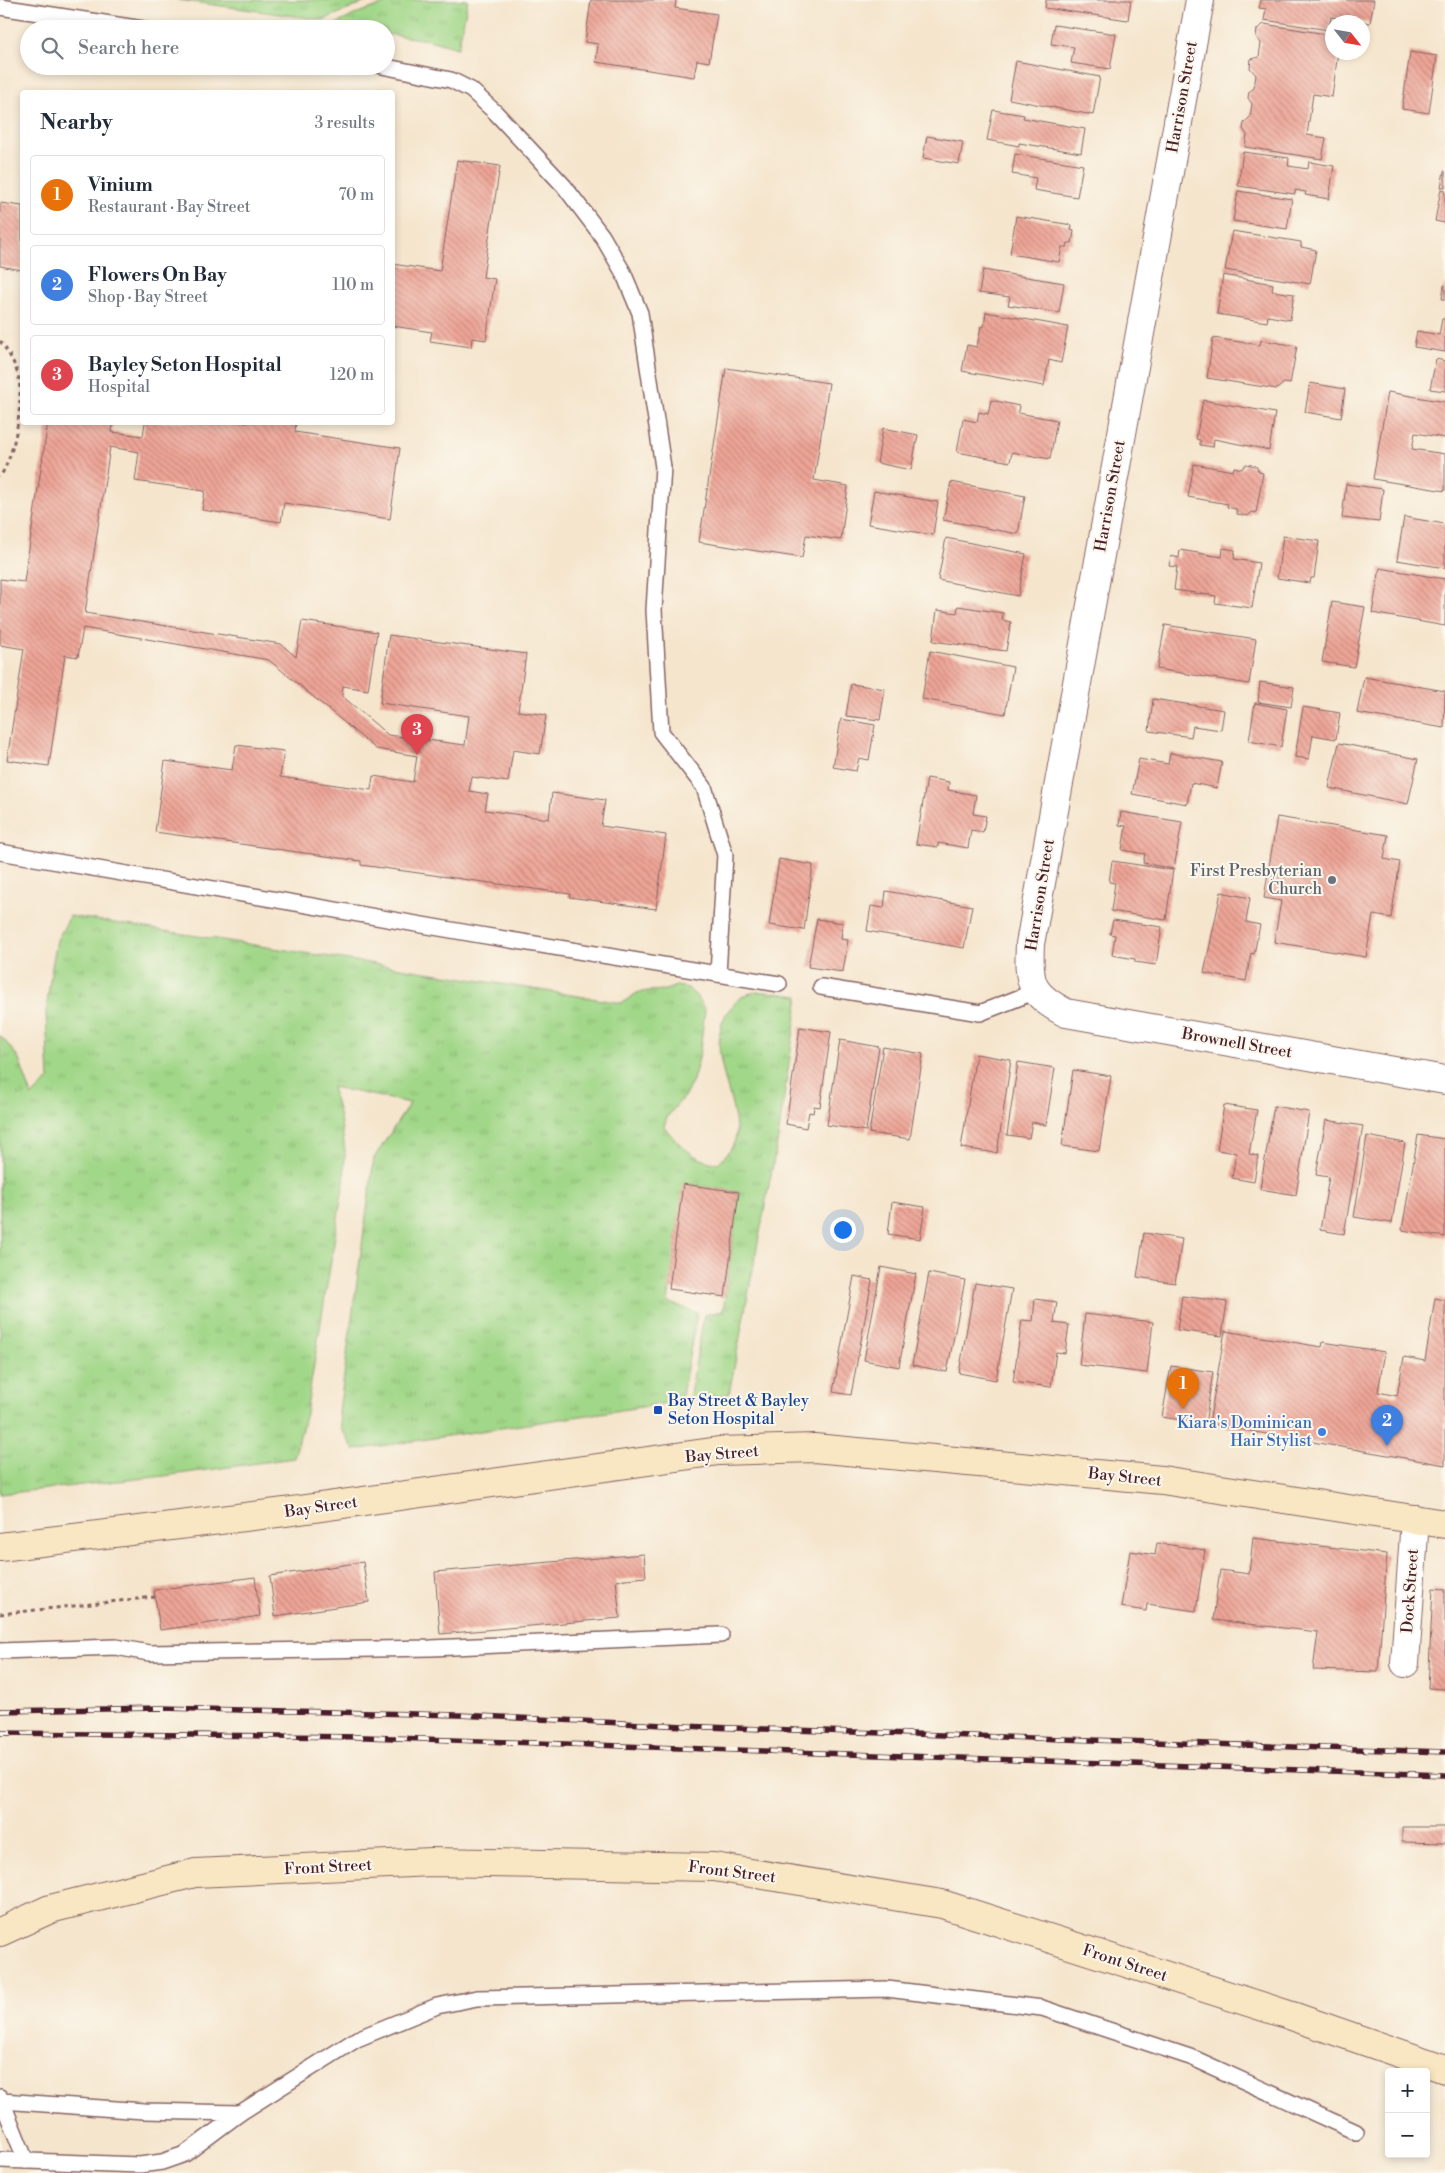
<!DOCTYPE html>
<meta charset="utf-8">
<style>
body{margin:0;font-family:"Libre Bodoni",serif;background:#f6f6f7;color:#1f2937}
.controls{position:absolute;right:15px;bottom:15px;display:grid;overflow:hidden;border-radius:5px;box-shadow:0 2px 8px #0003}
.controls button{width:45px;height:45px;display:grid;place-items:center;padding:0;border:0;border-bottom:1px solid #e0e1e3;background:#fff;color:#1f2937;font:25px sans-serif}
.compass{position:absolute;left:1325px;top:15px;width:45px;height:45px;border-radius:50%;background:#fff;box-shadow:0 2px 8px #0003;rotate:121deg}
.you{position:absolute;left:842px;top:1229px;width:18px;height:18px;margin:-12px;border:4px solid #fff;border-radius:50%;background:#1a73e8;box-shadow:0 0 0 8px #1a73e833}
.badge{display:grid;place-items:center;width:32px;height:32px;border-radius:50%;background:#b45309;color:#fff;font-size:16px;font-weight:700}
.pin{position:absolute;translate:-50% -41px;filter:drop-shadow(0 1px 2px #0008)}
.pin::after{content:'';position:absolute;top:26px;width:18px;height:15px;background:inherit;clip-path:polygon(0 0,100% 0,50% 100%)}
.list{margin:0;padding:0;list-style:none}
h2{display:flex;justify-content:space-between;align-items:center;height:65px;margin:0;padding:0 20px;font-size:21px}
h2 small{font-size:16px;font-weight:400;color:#747a83}
.list li{display:grid;grid-template-columns:32px 1fr auto;gap:15px;align-items:center;box-sizing:border-box;height:80px;margin:0 10px 10px;padding:0 10px;border:1px solid #e0e1e3;border-radius:5px}
.list b{display:block;font-size:19px;white-space:nowrap}
.list p{margin:0;font-size:16px;white-space:nowrap;color:#747a83}
.list em{font-size:16px;font-style:normal;color:#747a83}
.icon{flex:none;width:28px;height:28px;fill:none;stroke:currentColor;stroke-width:2;stroke-linecap:round;stroke-linejoin:round}
.map{position:relative;flex:none;width:1445px;height:2173px;overflow:hidden}
.search{position:absolute;background:#fff;box-shadow:0 2px 8px #0003;left:20px;top:20px;width:375px;height:55px;display:flex;align-items:center;gap:12px;box-sizing:border-box;padding:0 18px;border-radius:28px;color:#747a83;font-size:19px}
.panel{position:absolute;background:#fff;box-shadow:0 2px 8px #0003;left:20px;top:90px;width:375px;height:335px;border-radius:5px}
.map>svg:first-child{display:block}
</style>
<div class="map">
<svg width="1445" height="2173" viewBox="0 0 1445 2173">
<defs>
<pattern id="grass-tufts" width="24" height="20" patternUnits="userSpaceOnUse" patternTransform="scale(1.25)"><rect width="24" height="20" fill="#a1d788"/><path d="M3 7l-1-3M5 7V3M7 7l1-3M15 17l-1-3M17 17v-4M19 17l1-3" fill="none" stroke="#8cb876"/></pattern>
<pattern id="building-back-hatch" width="6" height="6" patternUnits="userSpaceOnUse" patternTransform="scale(1.25)"><rect width="6" height="6" fill="#eea597"/><path d="M-1 5l2 2M0 0l6 6M5-1l2 2" fill="none" stroke="#c3867b"/></pattern>
</defs>
<rect width="100%" height="100%" fill="#fbf7ec"/>
<filter id="ink" filterUnits="userSpaceOnUse"><feTurbulence type="fractalNoise" baseFrequency=".02" numOctaves="2"/><feDisplacementMap in="SourceGraphic" scale="10" xChannelSelector="R" yChannelSelector="G"/><feConvolveMatrix kernelMatrix="1 2 1 2 8 2 1 2 1" color-interpolation-filters="sRGB"/></filter>
<filter id="wash" filterUnits="userSpaceOnUse"><feTurbulence type="fractalNoise" baseFrequency=".0096" numOctaves="4" result="noise"/><feDisplacementMap in="SourceGraphic" scale="20" xChannelSelector="R" yChannelSelector="G"/><feGaussianBlur stdDeviation="1.12" result="paint"/><feColorMatrix in="noise" values="0 0 0 0 0 0 0 0 0 0 0 0 0 0 0 0 0 1.4 0 .05"/><feComposite in="paint" operator="in"/></filter>
<g filter="url(#wash)">
<rect width="100%" height="100%" fill="#f5e5cd"/>
<!-- grass -->
<g fill="url(#grass-tufts)" stroke="#767b5a">
<path d="M178,0H370L323,20Z"/>
<path d="M396,0H468L458,48L428,40L386,34V29H357L334,25L358,13Z"/>
<path d="M70,916L622,1003L637,993L648,991L666,990L676,986L688,988L697,997L705,1010L699,1058L693,1080L686,1094L667,1117L664,1127C679,1144 695,1162 718,1163C727,1154 735,1147 736,1134C737,1095 699,1039 734,1004C740,997 747,993 757,992C770,991 786,995 799,996L778,1138L729,1394L689,1400L704,1315L723,1311L739,1192L684,1184L668,1302L697,1313L681,1401L354,1450L341,1428L339,1412L374,1158L410,1103L332,1087L340,1118L345,1150L344,1181L306,1413L294,1458L164,1476L0,1494V1035L18,1057L32,1096L49,1079L46,1012L51,972L57,940Z"/>
</g>
<g id="blocks">
<!-- building -->
<g fill="url(#building-back-hatch)">
<path d="M591,0H676L675,8L717,14L709,62L697,60L694,77L596,62L598,44L585,42Z"/>
<path d="M1046,0H1131L1128,20L1045,8Z"/>
<path d="M1261,0H1374L1370,23L1331,17L1329,30L1264,20L1266,9L1259,8Z"/>
<path d="M1264,24L1332,35V52H1338L1332,97L1313,94L1307,135L1326,138L1322,159L1245,147L1247,135L1243,129L1244,123L1250,117L1252,104L1248,98L1249,92L1254,88L1256,75L1250,68L1251,59L1259,57L1261,43L1256,37L1257,29Z"/>
<path d="M1054,25L1116,34L1110,69L1071,63L1074,47L1051,44Z"/>
<path d="M1410,52L1437,56L1429,113L1402,109Z"/>
<path d="M1016,61L1100,77L1093,115L1009,99Z"/>
<path d="M993,110L1024,115L1023,118L1085,129L1081,153L1019,143V146L987,140Z"/>
<path d="M927,136L963,142L959,164L923,158Z"/>
<path d="M1243,152L1289,158L1288,166L1308,169L1309,162L1334,166L1329,199L1305,195L1306,192L1295,190V194L1238,186Z"/>
<path d="M1015,154L1083,165L1077,197L1034,190L1036,178L1012,174Z"/>
<path d="M457,160L500,166L483,277L495,279L486,340L472,338L471,347L430,341L432,332L392,326V264L440,271Z"/>
<path d="M1444,171H1445V187H1441Z"/>
<path d="M1441,189L1445,190V223L1435,221Z"/>
<path d="M1238,191L1292,199L1287,229L1233,221Z"/>
<path d="M0,203L22,206V270L0,266Z"/>
<path d="M1016,216L1072,225L1071,230L1074,231L1072,243H1068L1067,247H1062L1059,262L1010,254Z"/>
<path d="M1232,231L1301,242V247L1316,250L1310,284L1225,270Z"/>
<path d="M983,270L1064,283L1059,313L1008,305L1010,297L979,293Z"/>
<path d="M1223,275L1273,284L1272,291L1294,294L1290,320L1268,316L1267,322L1217,314Z"/>
<path d="M1444,285H1445V299H1442Z"/>
<path d="M986,312L1068,327L1061,363L1049,360L1044,386L962,371L967,345L977,347L981,326L984,327Z"/>
<path d="M1442,319H1445V352L1414,347L1417,331L1439,335Z"/>
<path d="M1213,338L1260,345L1261,340L1297,346L1290,384L1284,383L1277,389L1207,378Z"/>
<path d="M1436,359L1445,361V391L1430,389Z"/>
<path d="M726,368L829,383L814,480L848,486L841,540L806,535L802,558L699,542Z"/>
<path d="M1310,383L1345,389L1341,418L1305,412Z"/>
<path d="M1388,392L1445,402V438L1415,433L1412,449L1445,454V491L1373,479Z"/>
<path d="M991,400L1019,406L1018,413L1057,420L1050,459L1012,452L1010,462L957,452L963,419L977,422L979,412L988,414Z"/>
<path d="M1203,400L1275,413L1269,450L1214,439L1213,447L1200,445V440L1196,439Z"/>
<path d="M48,422H113L112,432L143,436L145,422H296L295,432L400,448L390,519L284,503L281,522L202,510L205,491L135,481L139,452L110,447L85,613L281,644L296,657L302,621L377,632L368,690L343,686L342,696L388,735L465,745L469,716L380,703L389,635L526,654L518,711L546,715L540,754L513,750L508,782L472,777L469,791L488,794L485,810L549,819L552,793L605,800L601,826L666,835L656,909L569,897L570,894L361,865V861L155,832L165,761L232,770L236,745L284,751L280,777L371,790L373,776L413,782L417,756L376,749L269,660L83,628L78,657L65,655L49,766L7,760L24,649L0,645V579L24,582Z"/>
<path d="M883,428L918,435L911,470L877,463Z"/>
<path d="M1194,464L1233,471L1234,467L1242,469L1246,464L1256,466L1259,472L1263,473L1256,513L1252,512L1248,516L1237,514L1236,509L1227,507L1228,504L1188,497Z"/>
<path d="M951,482L1025,496L1018,534L943,520Z"/>
<path d="M1346,484L1383,489L1379,522L1342,518Z"/>
<path d="M874,491L938,502L933,535L868,524Z"/>
<path d="M1404,517L1445,524V568L1397,560Z"/>
<path d="M1283,536L1319,541L1314,578H1311L1310,583L1277,578Z"/>
<path d="M946,538L1026,554L1018,596L938,580Z"/>
<path d="M1223,548L1235,550L1234,559L1259,563L1252,608L1215,603L1216,596L1174,590L1177,567L1169,566L1171,556L1179,558L1180,550L1222,557Z"/>
<path d="M1380,568L1445,579V626L1372,613Z"/>
<path d="M1332,602L1365,607L1354,667L1322,662Z"/>
<path d="M958,606L1003,613L1002,620L1011,622L1006,651L933,641L937,610L957,613Z"/>
<path d="M1165,625L1256,639L1249,684L1157,669Z"/>
<path d="M930,651L1013,667L1005,714L922,699Z"/>
<path d="M1364,677L1445,691L1444,728L1357,713Z"/>
<path d="M1260,682L1294,687L1291,707L1258,702Z"/>
<path d="M851,684L885,689L880,720L846,716Z"/>
<path d="M1153,699L1224,710L1221,730L1193,726L1191,737L1149,731Z"/>
<path d="M1255,703L1287,709L1281,747L1249,741Z"/>
<path d="M1303,707L1340,713L1336,739L1313,735L1309,759L1295,757Z"/>
<path d="M841,719L875,725L869,760L859,758L856,771L833,767Z"/>
<path d="M1339,743L1418,759L1408,804L1329,788Z"/>
<path d="M1170,753L1222,762L1217,788L1191,783L1187,804L1132,794L1139,759L1168,764Z"/>
<path d="M927,778L949,782L948,790L976,795L973,814L986,816L983,832L971,830L968,848L938,843V847L916,844Z"/>
<path d="M1121,812L1182,822L1174,869L1143,863L1145,854L1122,850L1126,826L1119,825Z"/>
<path d="M1277,817L1388,835L1384,859L1400,862L1391,918L1373,915L1366,957L1274,942L1281,901L1264,898Z"/>
<path d="M779,859L813,865L804,930L769,925Z"/>
<path d="M1112,861L1173,870L1166,920L1111,911L1115,883L1109,882Z"/>
<path d="M886,891L972,906L964,948L867,931L871,906L884,908Z"/>
<path d="M1221,892L1250,898L1246,922L1260,925L1254,954L1251,953L1246,981L1204,973Z"/>
<path d="M817,919L843,923L841,939L848,940L843,972L808,967Z"/>
<path d="M1113,920L1162,927L1156,965L1135,962V959L1112,955L1115,935L1110,934Z"/>
<path d="M800,1027L831,1032L820,1107L814,1106L813,1113L809,1112L806,1128L786,1124Z"/>
<path d="M840,1040L879,1047L866,1131L827,1125Z"/>
<path d="M883,1047L923,1054L910,1139L869,1133Z"/>
<path d="M976,1054L1011,1060L997,1153L961,1148Z"/>
<path d="M1018,1062L1055,1068L1046,1125L1032,1122L1029,1138L1007,1135Z"/>
<path d="M1073,1070L1111,1076L1099,1151L1062,1146Z"/>
<path d="M1224,1105L1257,1110L1249,1154L1258,1156L1254,1182L1232,1178L1236,1153L1217,1150Z"/>
<path d="M1274,1106L1309,1112L1296,1195L1260,1189Z"/>
<path d="M1326,1120L1363,1126L1344,1234L1320,1230L1329,1177L1316,1175Z"/>
<path d="M1418,1135L1445,1139V1237L1402,1230Z"/>
<path d="M1367,1136L1405,1143L1392,1223L1354,1217Z"/>
<path d="M683,1184L739,1192L725,1297L669,1289Z"/>
<path d="M892,1202L925,1207L920,1239L888,1234Z"/>
<path d="M1144,1233L1182,1239L1175,1283L1137,1277Z"/>
<path d="M881,1267L916,1274L899,1367L864,1360Z"/>
<path d="M929,1273L965,1280L947,1372L912,1365Z"/>
<path d="M854,1276L872,1280L851,1395L833,1392Z"/>
<path d="M975,1283L1012,1289L996,1380L959,1373Z"/>
<path d="M1182,1296L1227,1302L1222,1336L1177,1330Z"/>
<path d="M1435,1298L1445,1300V1465L1209,1424L1225,1331L1322,1347L1323,1342L1385,1352L1378,1392L1397,1396L1404,1357L1425,1361Z"/>
<path d="M1035,1299L1057,1302L1054,1323L1069,1325L1065,1353L1056,1352L1051,1387L1013,1382L1022,1320L1033,1321Z"/>
<path d="M1085,1314L1153,1322L1147,1373L1079,1365Z"/>
<path d="M1171,1366L1213,1372L1205,1424L1162,1417Z"/>
<path d="M1253,1538L1387,1554L1378,1672L1313,1670L1318,1632L1213,1620L1220,1570L1249,1574Z"/>
<path d="M1157,1543L1205,1550L1196,1611L1147,1604L1146,1611L1121,1607L1130,1551L1155,1555Z"/>
<path d="M644,1554L646,1577L616,1580L620,1618L440,1634L435,1572Z"/>
<path d="M363,1562L369,1602L275,1616L270,1576Z"/>
<path d="M255,1577L260,1616L160,1630L154,1590Z"/>
<path d="M1433,1588L1445,1589V1689L1428,1688Z"/>
<path d="M1402,1827H1445V1843L1402,1842Z"/>
</g>
</g>
</g>
<g filter="url(#ink)">
<use href="#blocks" fill-opacity="0" stroke="#866464" stroke-width="1"/>
<g fill="none" stroke-linecap="round" stroke-linejoin="round">
<defs>
<g id="lane">
<path d="M0,7L143,29"/>
<path d="M382,66L451,80L471,90L496,113L564,186L602,236L623,272L640,313L663,467L654,610L661,732L704,787L725,855L718,974"/>
<path d="M0,852L480,935L779,984"/>
<path d="M821,987L980,1013L1036,991"/>
<path d="M0,1651L116,1647L149,1653L431,1648L721,1635"/>
<path d="M0,2097L2,2101L144,2111L240,2113L185,2154L162,2162L140,2165L0,2160"/>
<path d="M2,2101L26,2161"/>
<path d="M240,2113L357,2039L437,2006L477,1998L887,1989L1042,2008L1193,2058L1356,2132"/>
</g>
<g id="street">
<path d="M1200,0L1030,944C1028,983 1030,994 1066,1013L1445,1080"/>
<path d="M1405,1663L1415,1519"/>
</g>
<g id="secondary">
<path d="M0,1547L285,1512L719,1451L814,1448L1162,1480L1445,1524"/>
<path d="M0,1932L50,1909L195,1873L432,1862L714,1867L942,1904L1292,2016L1445,2069"/>
</g>
</defs>
<!-- lane casing -->
<use href="#lane" stroke="#866464" stroke-width="18"/>
<!-- street casing -->
<use href="#street" stroke="#866464" stroke-width="30"/>
<!-- secondary casing -->
<use href="#secondary" stroke="#866464" stroke-width="30"/>
<!-- path -->
<g stroke="#866464" stroke-width="3" stroke-dasharray="4 4" stroke-linecap="butt">
<path d="M0,341C8,351 16,365 19,379C23,406 15,454 0,477"/>
<path d="M0,1614L155,1597"/>
</g>
<!-- lane -->
<use href="#lane" stroke="#fff" stroke-width="15"/>
<!-- street -->
<use href="#street" stroke="#fff" stroke-width="28"/>
<!-- secondary -->
<use href="#secondary" stroke="#f9e7c3" stroke-width="28"/>
<defs>
<g id="rail">
<path d="M0,1711L160,1708L458,1715L706,1727L1445,1752"/>
<path d="M0,1733L365,1737L1445,1775"/>
</g>
</defs>
<!-- rail casing -->
<use href="#rail" stroke="#4a1f2b" stroke-width="5.5"/>
<!-- rail -->
<use href="#rail" stroke="#fbf7ec" stroke-width="4" stroke-dasharray="11" stroke-linecap="butt"/>
</g>
</g>
<!-- markers -->
<circle fill="#6b7280" stroke="#fbf7ec" stroke-width="2" cx="1332" cy="880" r="5"/>
<rect fill="#1a4fb4" stroke="#fbf7ec" stroke-width="2" x="653" y="1405" width="10" height="10" rx="2.5"/>
<circle fill="#3f7fe0" stroke="#fbf7ec" stroke-width="2" cx="1322" cy="1432" r="5"/>
<g text-anchor="middle" dominant-baseline="central" stroke-width="4" stroke-linejoin="round" paint-order="stroke">
<!-- street labels -->
<g font-size="16" fill="#4a1f2b" stroke="#fbf7ec">
<text transform="translate(1182 97) rotate(-80)">Harrison Street</text>
<text transform="translate(1110 496) rotate(-80)">Harrison Street</text>
<text transform="translate(1040 895) rotate(-81)">Harrison Street</text>
<text transform="translate(1237 1043) rotate(10)">Brownell Street</text>
<text transform="translate(722 1454) rotate(-5)">Bay Street</text>
<text transform="translate(1125 1477) rotate(6)">Bay Street</text>
<text transform="translate(321 1507) rotate(-8)">Bay Street</text>
<text transform="translate(1410 1591) rotate(-86)">Dock Street</text>
<text transform="translate(328 1867) rotate(-3)">Front Street</text>
<text transform="translate(732 1872) rotate(7)">Front Street</text>
<text transform="translate(1125 1963) rotate(18)">Front Street</text>
</g>
<!-- worship labels -->
<g font-size="16" fill="#5b616d" stroke="#fbf7ec" text-anchor="end">
<text x="1322" y="871">First Presbyterian<tspan x="1322" dy="18">Church</tspan></text>
</g>
<!-- transit labels -->
<g font-size="16" fill="#164399" stroke="#fbf7ec" text-anchor="start">
<text x="668" y="1401">Bay Street &amp; Bayley<tspan x="668" dy="18">Seton Hospital</tspan></text>
</g>
<!-- shop labels -->
<g font-size="16" fill="#366cbe" stroke="#fbf7ec" text-anchor="end">
<text x="1312" y="1423">Kiara's Dominican<tspan x="1312" dy="18">Hair Stylist</tspan></text>
</g>
</g>
</svg>
<div class="controls">
<button>+</button>
<button>−</button>
</div>
<svg class="compass" viewBox="-18 -18 36 36"><path d="M0-13l5 13h-10z" fill="#e53935"/><path d="M0 13l5-13h-10z" fill="#747a83"/></svg>
<div class="you"></div>
<div class="pin badge" style="left:1183px;top:1409px;background:#e8710a">1</div>
<div class="pin badge" style="left:1387px;top:1446px;background:#3f7fe0">2</div>
<div class="pin badge" style="left:417px;top:755px;background:#e0444e">3</div>
<div class="search"><svg class="icon" aria-label="search" viewBox="0 0 24 24"><circle cx="10" cy="10" r="6"/><path d="M15 15l6 6"/></svg>Search here</div>
<section class="panel">
<h2>Nearby<small>3 results</small></h2>
<ul class="list">
<li><span class="badge" style="background:#e8710a">1</span><div><b>Vinium</b><p>Restaurant · Bay Street</p></div><em>70 m</em></li>
<li><span class="badge" style="background:#3f7fe0">2</span><div><b>Flowers On Bay</b><p>Shop · Bay Street</p></div><em>110 m</em></li>
<li><span class="badge" style="background:#e0444e">3</span><div><b>Bayley Seton Hospital</b><p>Hospital</p></div><em>120 m</em></li>
</ul>
</section>
</div>
